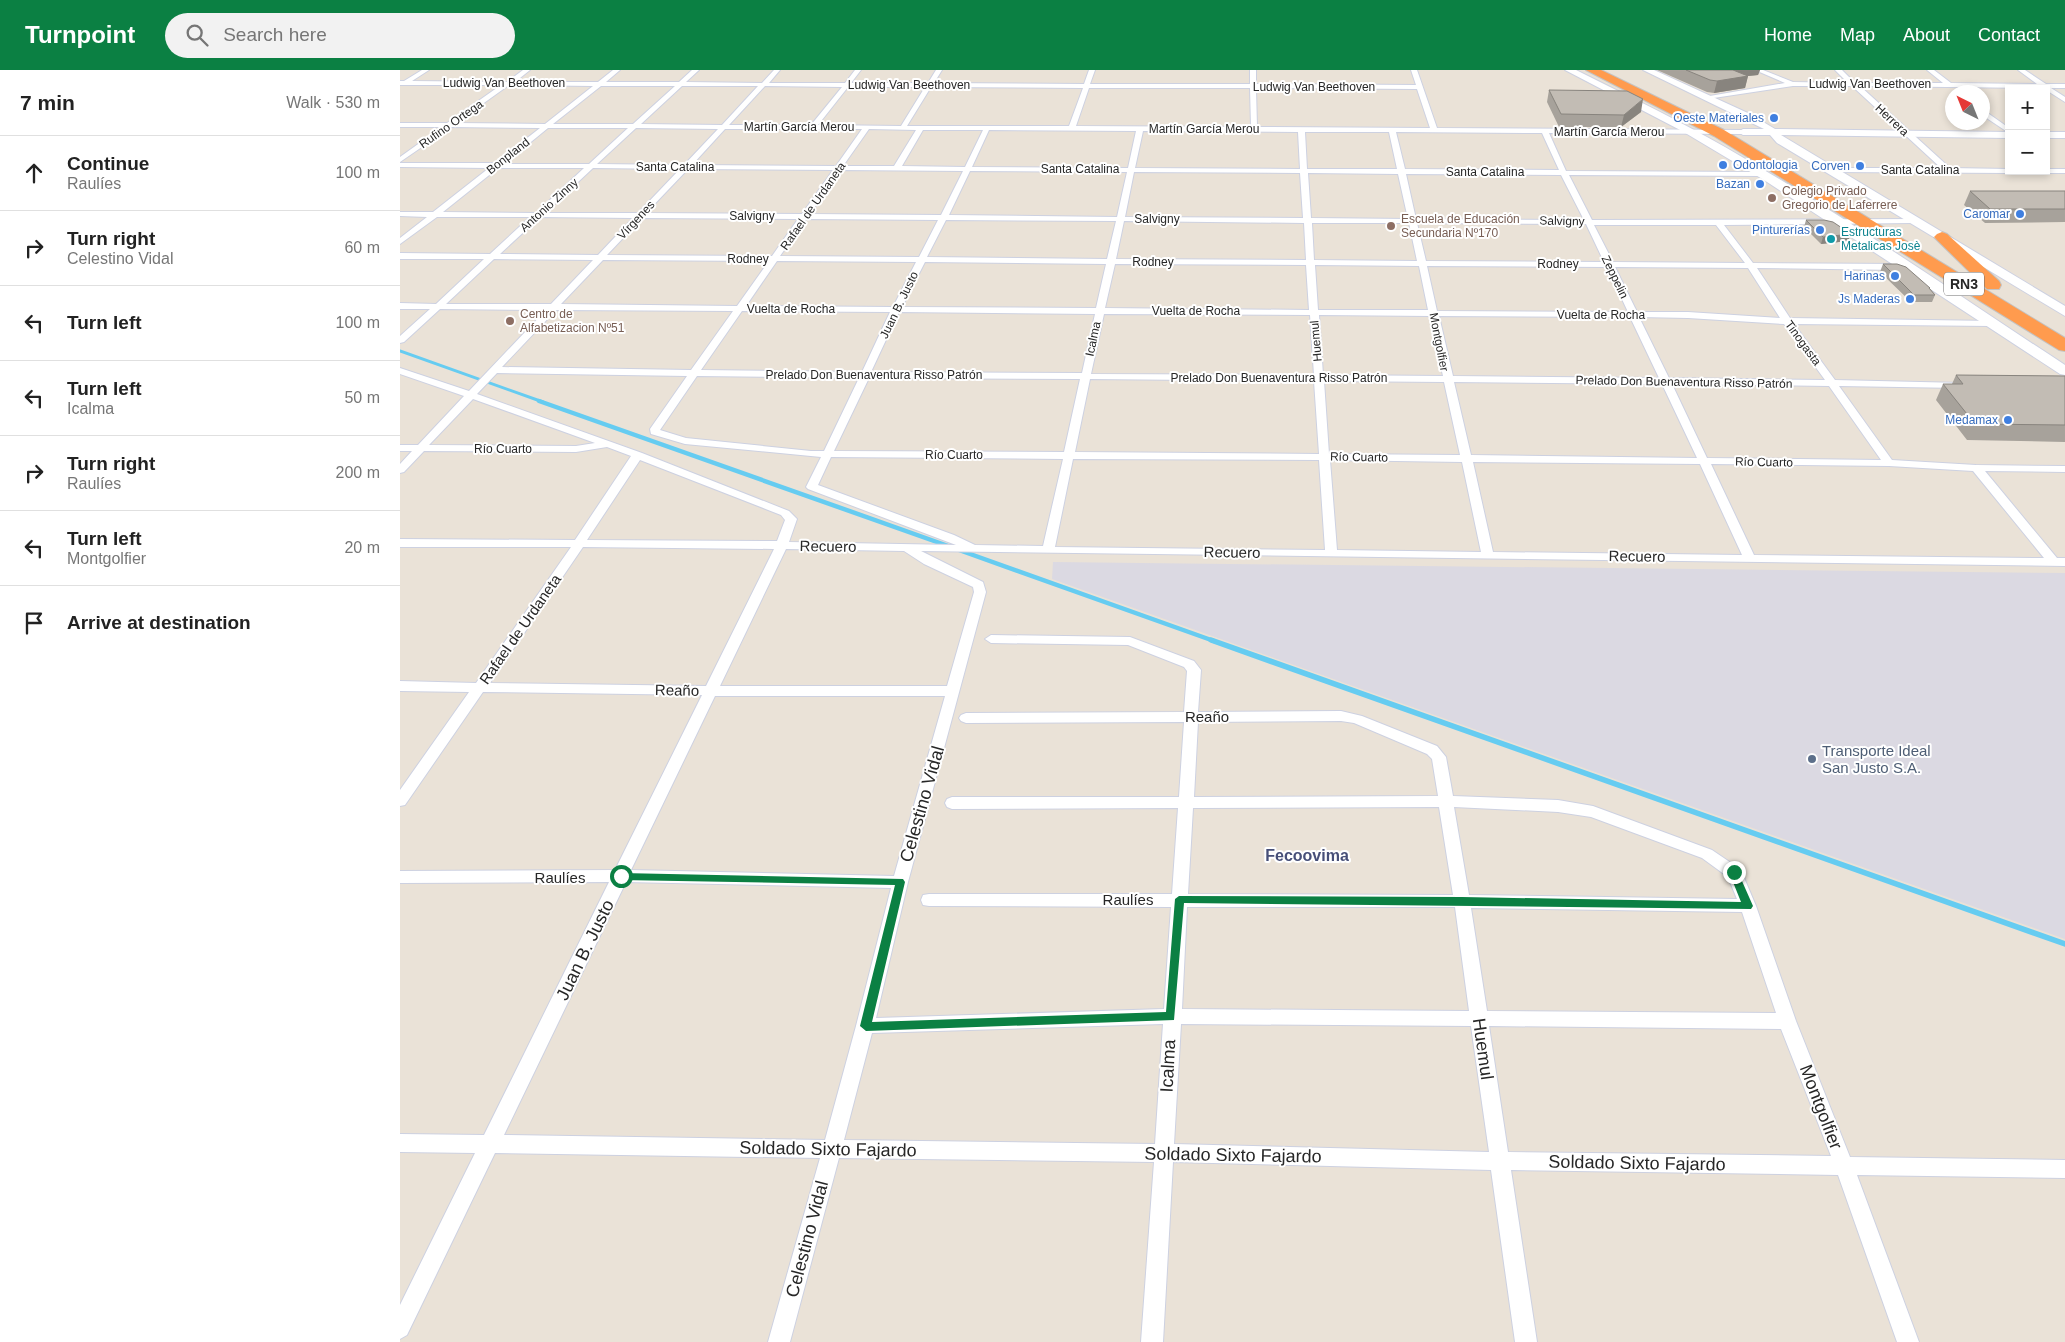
<!DOCTYPE html>
<meta charset="utf-8">
<style>
body{margin:0;font-family:Helvetica,sans-serif;background:#f2f2f2;color:#222}
.controls{position:absolute;right:15px;top:15px;display:grid;overflow:hidden;border-radius:0px;box-shadow:0 2px 8px #0003}
.controls button{width:45px;height:45px;display:grid;place-items:center;padding:0;border:0;border-bottom:1px solid #e0e0e0;background:#fff;color:#222;font:25px sans-serif}
.compass{position:absolute;left:1545px;top:15px;width:45px;height:45px;border-radius:50%;background:#fff;box-shadow:0 2px 8px #0003;rotate:317deg}
.stop{position:absolute;width:15px;height:15px;margin:-11px;border:4px solid #0b8043;border-radius:50%;background:#fff}
.stop.end{background:#0b8043;border-color:#fff;box-shadow:0 1px 5px #0008}
.list{margin:0;padding:0;list-style:none}
h2{display:flex;justify-content:space-between;align-items:center;height:65px;margin:0;padding:0 20px;font-size:21px}
h2 small{font-size:16px;font-weight:400;color:#767676}
.list li{display:grid;grid-template-columns:32px 1fr auto;gap:15px;align-items:center;box-sizing:border-box;height:75px;padding:0 20px;border-top:1px solid #e0e0e0}
.list b{display:block;font-size:19px;white-space:nowrap}
.list p{margin:0;font-size:16px;white-space:nowrap;color:#767676}
.list em{font-size:16px;font-style:normal;color:#767676}
.icon{flex:none;width:28px;height:28px;fill:none;stroke:currentColor;stroke-width:2;stroke-linecap:round;stroke-linejoin:round}
.map{position:relative;flex:none;width:1665px;height:1272px;overflow:hidden}
header{display:flex;align-items:center;gap:30px;box-sizing:border-box;height:70px;padding:0 25px;background:#0b8043;color:#fff}
header strong{font-size:24px}
nav{display:flex;gap:28px;margin-inline-start:auto;font-size:18px}
.search{width:350px;height:45px;background:#f2f2f2;display:flex;align-items:center;gap:12px;box-sizing:border-box;padding:0 18px;border-radius:28px;color:#767676;font-size:19px}
main{display:flex}
aside{flex:1;background:#fff}
.map>svg:first-child{display:block}
</style>
<header>
<strong>Turnpoint</strong>
<div class="search"><svg class="icon" aria-label="search" viewBox="0 0 24 24"><circle cx="10" cy="10" r="6"/><path d="M15 15l6 6"/></svg>Search here</div>
<nav><a>Home</a><a>Map</a><a>About</a><a>Contact</a></nav>
</header>
<main>
<aside>
<h2>7 min<small>Walk · 530 m</small></h2>
<ul class="list">
<li><svg class="icon" aria-label="ahead" viewBox="0 0 24 24"><path d="M12 20V5M6 11l6-6 6 6"/></svg><div><b>Continue</b><p>Raulíes</p></div><em>100 m</em></li>
<li><svg class="icon" aria-label="right" viewBox="0 0 24 24"><path d="M7 20v-9h11M14 6l5 5-5 5"/></svg><div><b>Turn right</b><p>Celestino Vidal</p></div><em>60 m</em></li>
<li><svg class="icon" aria-label="left" viewBox="0 0 24 24"><path d="M17 20v-9H6M10 6l-5 5 5 5"/></svg><div><b>Turn left</b></div><em>100 m</em></li>
<li><svg class="icon" aria-label="left" viewBox="0 0 24 24"><path d="M17 20v-9H6M10 6l-5 5 5 5"/></svg><div><b>Turn left</b><p>Icalma</p></div><em>50 m</em></li>
<li><svg class="icon" aria-label="right" viewBox="0 0 24 24"><path d="M7 20v-9h11M14 6l5 5-5 5"/></svg><div><b>Turn right</b><p>Raulíes</p></div><em>200 m</em></li>
<li><svg class="icon" aria-label="left" viewBox="0 0 24 24"><path d="M17 20v-9H6M10 6l-5 5 5 5"/></svg><div><b>Turn left</b><p>Montgolfier</p></div><em>20 m</em></li>
<li><svg class="icon" aria-label="arrive" viewBox="0 0 24 24"><path d="M6 21V4h12l-3 4 3 4H6"/></svg><div><b>Arrive at destination</b></div></li>
</ul>
</aside>
<div class="map">
<svg width="1665" height="1272" viewBox="0 0 1665 1272">
<rect width="100%" height="100%" fill="#eae2d7"/>
<!-- industrial -->
<path fill="#dbd9e2" d="M653,492L1665,503V869L652,509Z"/>
<g fill="none" stroke-linecap="round" stroke-linejoin="round">
<!-- stream-far2 -->
<path stroke="#66ccf1" stroke-width="3" d="M0,281L143,332"/>
<!-- stream-far1 -->
<g stroke="#66ccf1" stroke-width="4.5">
<path d="M139,331L551,477"/>
<path d="M559,480L814,571"/>
</g>
<!-- stream -->
<path stroke="#66ccf1" stroke-width="5.5" d="M811,570L1665,874"/>
<defs>
<g id="street">
<path d="M22,0H29L12,11L107,12L123,0H130L115,12H198L213,0H220L206,12H279L292,0H299L286,12L362,13L374,0H380L369,13H445L455,0H461L451,13H528L536,0H542L534,13L684,14L689,0H695L690,14H850V0H856V14L1016,15L1011,0H1017L1037,58L1343,60L1346,62L1343,64L1149,63L1166,101L1361,102L1365,104L1361,106L1169,105L1192,150L1516,149V153H1513L1324,155L1353,193L1499,194L1503,197L1499,200L1357,198L1390,248L1594,251L1596,253L1591,256L1394,254L1435,310L1563,313V317L1560,318L1439,316L1492,390L1576,395L1665,396V402L1585,401L1657,488H1665V496L521,481L583,512L586,522L508,812L476,948L764,939L771,837L529,836L523,835L521,830L523,825L529,824H772L778,738L552,739L547,737L545,733L547,729L552,727H779L784,652L566,653L561,651L559,648L561,645L566,643L784,642L787,601L784,597L728,575L591,573L585,569L591,565L730,567L794,591L801,600L798,642L941,641L962,646L1037,676L1046,687L1053,726L1158,730L1193,736L1312,780L1340,799L1342,803L1356,836L1396,951L1450,1087L1665,1090V1108L1457,1105L1519,1272H1497L1438,1105L1111,1100L1137,1272H1115L1091,1100L773,1092L763,1272H741L754,1092L439,1088L390,1272H368L420,1088L95,1083L7,1265L0,1269V1235L75,1083L0,1082V1064L84,1065L209,812L0,813V801L215,800L302,625L83,622L5,735L0,736V720L69,622L0,621V611L76,613L171,477H0V469L175,470L231,386L207,377L176,382L24,381L4,402L0,403V394L12,381H0V375H18L64,326L0,304V298L69,321L146,240L40,239L4,272L0,273V266L30,239H0V233L36,234L84,189H0V183L90,184L130,147H37L0,174V168L27,147L0,146V142H33L89,98L0,97V93H95L140,58L51,57L0,92V87L42,57H0V53H47L101,15H0V11H4ZM109,15L193,16L145,54L56,53ZM201,16H275L233,54H153ZM282,16H358L322,55L241,54ZM365,16L442,17L411,55H329ZM448,17H525L501,56L418,55ZM531,17L683,18L669,56H507ZM689,18H850L851,57L676,56ZM856,18L1017,19L1030,58L857,57ZM148,58H228L189,94H104ZM236,58L318,59L284,95L197,94ZM325,59H462L436,96L292,95ZM469,59L516,60L494,96H443ZM523,60H583L565,97L502,96ZM589,60L736,61L728,98L572,97ZM743,61L898,62L900,99L735,98ZM905,62H989L997,99H907ZM996,62L1142,63L1159,100L1005,99ZM98,98H184L136,143L43,142ZM193,98L280,99L238,143H145ZM288,99L433,100L402,144L246,143ZM440,100L563,101L541,145L410,144ZM570,101L727,102L717,147L549,145ZM734,102L900,103L903,148L725,147ZM908,103L998,104L1008,149L911,148ZM1006,104L1161,105L1184,150L1016,149ZM140,147L233,148L198,185L100,184ZM242,148L398,149L372,186L207,185ZM406,149L538,150L519,187L380,186ZM546,150L716,151L707,189L527,187ZM724,151L904,153L906,190L716,189ZM912,153H1009L1017,191L914,190ZM1017,153L1186,154L1204,192L1026,191ZM1194,155H1316L1345,193L1213,192ZM94,189L193,190L151,234H46ZM203,190L369,191L337,236L161,234ZM377,191L516,192L493,237L346,236ZM525,192L706,194L696,238L502,237ZM715,194L906,195L909,240L705,238ZM915,195L1019,196L1028,240H918ZM1027,196L1207,197L1228,242L1037,241ZM1215,197L1348,198L1380,248L1288,242H1237ZM156,240L333,241L291,300L102,297ZM342,241L490,242L462,302L301,300ZM499,242L695,244L682,303L471,302ZM704,244L910,245L914,305L691,304ZM919,245L1030,246L1043,306L923,305ZM1039,246L1230,247L1259,308L1053,306ZM1239,247L1288,248L1384,254L1425,310L1269,308ZM97,303L287,306L250,359L251,364L285,374L421,387L406,417L408,419L556,475L389,472L397,449L389,441L242,383L77,324ZM297,306L459,308L424,381H411L286,368L260,360ZM469,308L680,309L664,382L434,381ZM690,309L914,311L919,384L675,382ZM924,311L1044,312L1060,385L929,384ZM1054,312L1262,314L1297,388L1071,385ZM1272,314L1429,316L1481,390L1307,388ZM73,329L195,373L176,376L29,375ZM431,387L663,389L643,476L575,475L554,465L418,415ZM673,389L919,390L925,480L655,477ZM240,390L381,445L385,450L377,471L187,470ZM930,390L1062,392L1081,482L937,480ZM1073,392L1300,394L1342,485L1093,482ZM1311,394L1489,396L1573,401L1644,488L1354,485ZM183,477L374,479L306,616L90,613ZM386,479L504,481L524,494L573,517L574,522L547,616H320ZM315,626H545L494,806L231,800ZM941,651L954,653L1027,684L1032,689L1038,726L794,727L798,652ZM1039,737L1053,825L788,824L793,738ZM1054,737L1158,742L1191,747L1302,788L1328,807L1337,829L1069,825ZM226,812L491,818L456,956L425,1070L104,1065ZM787,837H1055L1069,941L782,939ZM1071,838L1342,842L1376,943L1087,941ZM763,954L755,1074L444,1070L472,963ZM781,954L1071,956L1089,1082L774,1074ZM1089,956L1381,959L1431,1086L1108,1082Z"/>
<path d="M1355,0H1363L1393,12L1448,13L1435,0H1442L1455,13H1543L1527,0H1534L1551,13L1637,14L1618,0H1625L1646,14H1665V18H1651L1665,27V32L1643,18L1460,16L1550,98L1609,99V101H1612L1609,103L1431,102L1427,100L1428,98H1541L1452,16H1393L1307,29L1304,27L1385,13Z"/>
<path d="M1582,39L1609,58V63L1582,45Z"/>
<path d="M1646,99H1665V103H1643V101H1646Z"/>
</g>
<g id="secondary">
<path d="M1165,0H1176C1220,22 1264,43 1307,67C1431,136 1547,218 1665,295V305L1660,304L1364,110L1282,61Z"/>
<path d="M1243,0H1254L1350,44L1375,59L1609,62V68L1381,65L1665,236V246L1377,73L1370,65H1343L1338,62L1343,59H1364Z"/>
<rect x="1646" y="62" width="19" height="6"/>
</g>
<g id="highway">
<path d="M1186,0H1201L1324,60L1665,268V281L1659,280L1314,66Z"/>
<path d="M1542,162L1547,164L1599,211L1601,215L1599,219H1587L1537,170L1534,167L1537,164Z"/>
</g>
</defs>
<!-- street casing -->
<use href="#street" stroke="#cdd1e1" stroke-width="2"/>
<!-- secondary casing -->
<use href="#secondary" stroke="#cdd1e1" stroke-width="2"/>
<!-- highway casing -->
<use href="#highway" stroke="#c3c3c3" stroke-width="2"/>
<!-- street -->
<use href="#street" fill="#fff" fill-rule="evenodd"/>
<!-- secondary -->
<use href="#secondary" fill="#fff" fill-rule="evenodd"/>
<!-- highway -->
<use href="#highway" fill="#ff9b4e" fill-rule="evenodd"/>
</g>
<!-- wall -->
<g fill="#a7a29b">
<path d="M1257,0H1360L1358,5L1348,6L1345,18L1314,23L1307,22Z"/>
<path d="M1149,20L1241,42L1221,57H1159L1147,32Z"/>
<path d="M1570,121H1665V152L1585,153L1564,135Z"/>
<path d="M1406,150L1451,164L1448,171L1421,174L1404,157Z"/>
<path d="M1483,194L1530,218V219L1535,225L1532,232H1511L1480,202Z"/>
<path d="M1556,305L1665,306V372L1567,370L1536,330L1543,314H1552Z"/>
</g>
<!-- shaded-wall -->
<g fill="#88847e">
<path d="M1328,0H1360L1358,5L1348,6L1345,18L1314,23L1317,11Z"/>
<path d="M1243,29L1241,42L1221,57L1224,45Z"/>
<path d="M1451,164L1448,171L1421,174L1423,167Z"/>
</g>
<!-- building -->
<g fill="#c2bcb4" stroke="#88847e">
<path d="M1286,0H1333L1348,6L1317,11L1310,10Z"/>
<path d="M1149,20L1227,21L1243,29L1224,45L1161,44Z"/>
<path d="M1570,121H1665V139H1590Z"/>
<path d="M1406,150H1424L1433,152L1451,164L1423,167Z"/>
<path d="M1483,194H1497L1506,197L1530,218H1529L1535,225H1514Z"/>
<path d="M1556,305L1665,306V355L1575,354L1543,314H1563Z"/>
</g>
<!-- route -->
<path fill="#0b8043" d="M1334,799L1338,802L1353,836L1351,839L784,833L774,950L466,961L460,956L495,815L221,810L216,806L221,803L503,809L505,812L472,952L766,942L775,829L779,826L1062,827L1341,832L1329,802Z"/>
<!-- markers -->
<g fill="#3f7fe0" stroke="#fff" stroke-width="2">
<circle cx="1374" cy="48" r="5"/>
<circle cx="1323" cy="95" r="5"/>
<circle cx="1460" cy="96" r="5"/>
<circle cx="1360" cy="114" r="5"/>
<circle cx="1620" cy="144" r="5"/>
<circle cx="1420" cy="160" r="5"/>
<circle cx="1495" cy="206" r="5"/>
<circle cx="1510" cy="229" r="5"/>
<circle cx="1608" cy="350" r="5"/>
</g>
<g fill="#8d6e63" stroke="#fff" stroke-width="2">
<circle cx="1372" cy="128" r="5"/>
<circle cx="991" cy="156" r="5"/>
<circle cx="110" cy="251" r="5"/>
</g>
<circle fill="#0f9aa8" stroke="#fff" stroke-width="2" cx="1431" cy="169" r="5"/>
<circle fill="#5c6f8a" stroke="#fff" stroke-width="2" cx="1412" cy="689" r="5"/>
<g text-anchor="middle" dominant-baseline="central" stroke-width="4" stroke-linejoin="round" paint-order="stroke">
<!-- far-street labels -->
<g font-size="12" fill="#272727" stroke="#fff">
<text x="104" y="13">Ludwig Van Beethoven</text>
<text x="1470" y="14">Ludwig Van Beethoven</text>
<text x="509" y="15">Ludwig Van Beethoven</text>
<text x="914" y="17">Ludwig Van Beethoven</text>
<text transform="translate(1492 50) rotate(43)">Herrera</text>
<text transform="translate(51 54) rotate(-35)">Rufino Ortega</text>
<text x="399" y="57">Martín García Merou</text>
<text x="804" y="59">Martín García Merou</text>
<text x="1209" y="62">Martín García Merou</text>
<text transform="translate(108 86) rotate(-38)">Bonpland</text>
<text x="275" y="97">Santa Catalina</text>
<text x="680" y="99">Santa Catalina</text>
<text x="1520" y="100">Santa Catalina</text>
<text x="1085" y="102">Santa Catalina</text>
<text transform="translate(149 135) rotate(-42)">Antonio Zinny</text>
<text transform="translate(413 136) rotate(-55)">Rafael de Urdaneta</text>
<text x="352" y="146">Salvigny</text>
<text x="757" y="149">Salvigny</text>
<text transform="translate(236 150) rotate(-47)">Vírgenes</text>
<text transform="translate(1162 151) rotate(1)">Salvigny</text>
<text x="348" y="189">Rodney</text>
<text x="753" y="192">Rodney</text>
<text x="1158" y="194">Rodney</text>
<text transform="translate(1215 207) rotate(64)">Zeppelin</text>
<text transform="translate(499 235) rotate(-64)">Juan B. Justo</text>
<text x="391" y="239">Vuelta de Rocha</text>
<text x="796" y="241">Vuelta de Rocha</text>
<text x="1201" y="245">Vuelta de Rocha</text>
<text transform="translate(693 269) rotate(-78)">Icalma</text>
<text transform="translate(916 271) rotate(-95)">Huemul</text>
<text transform="translate(1039 272) rotate(79)">Montgolfier</text>
<text transform="translate(1403 273) rotate(54)">Tinogasta</text>
<text x="474" y="305">Prelado Don Buenaventura Risso Patrón</text>
<text x="879" y="308">Prelado Don Buenaventura Risso Patrón</text>
<text transform="translate(1284 312) rotate(1)">Prelado Don Buenaventura Risso Patrón</text>
<text x="103" y="379">Río Cuarto</text>
<text x="554" y="385">Río Cuarto</text>
<text transform="translate(959 387) rotate(1)">Río Cuarto</text>
<text transform="translate(1364 392) rotate(1)">Río Cuarto</text>
</g>
<!-- far-shop labels -->
<g font-size="12" fill="#366cbe" stroke="#fff" text-anchor="end">
<text x="1364" y="48">Oeste Materiales</text>
<text x="1333" y="95" text-anchor="start">Odontologia</text>
<text x="1450" y="96">Corven</text>
<text x="1350" y="114">Bazan</text>
<text x="1610" y="144">Caromar</text>
<text x="1410" y="160">Pinturerías</text>
<text x="1485" y="206">Harinas</text>
<text x="1500" y="229">Js Maderas</text>
<text x="1598" y="350">Medamax</text>
</g>
<!-- far-education labels -->
<g font-size="12" fill="#785e54" stroke="#fff" text-anchor="start">
<text x="1382" y="121">Colegio Privado<tspan x="1382" dy="14">Gregorio de Laferrere</tspan></text>
<text x="1001" y="149">Escuela de Educación<tspan x="1001" dy="14">Secundaria Nº170</tspan></text>
<text x="120" y="244">Centro de<tspan x="120" dy="14">Alfabetizacion Nº51</tspan></text>
</g>
<!-- far-culture labels -->
<g font-size="12" fill="#0d838f" stroke="#fff" text-anchor="start">
<text x="1441" y="162">Estructuras<tspan x="1441" dy="14">Metalicas Josè</tspan></text>
</g>
<!-- shield labels -->
<rect fill="#fff" stroke="#686868" stroke-width="1" x="1544" y="202.5" width="40" height="23" rx="4"/>
<g font-size="14" font-weight="bold" fill="#272727">
<text x="1564" y="214">RN3</text>
</g>
<!-- street labels -->
<g font-size="15" fill="#272727" stroke="#fff">
<text transform="translate(428 476) rotate(1)">Recuero</text>
<text transform="translate(832 482) rotate(1)">Recuero</text>
<text transform="translate(1237 486) rotate(1)">Recuero</text>
<text transform="translate(120 559) rotate(-55)">Rafael de Urdaneta</text>
<text transform="translate(277 620) rotate(1)">Reaño</text>
<text x="807" y="646">Reaño</text>
<text x="160" y="807">Raulíes</text>
<text x="728" y="829">Raulíes</text>
</g>
<!-- service labels -->
<g font-size="15" fill="#4e5e75" stroke="#fff" text-anchor="start">
<text x="1422" y="680">Transporte Ideal<tspan x="1422" dy="17">San Justo S.A.</tspan></text>
</g>
<!-- neighbourhood labels -->
<g font-size="16" font-weight="bold" fill="#474f78" stroke="#fff">
<text x="907" y="785">Fecoovima</text>
</g>
<!-- near-street labels -->
<g font-size="18" fill="#272727" stroke="#fff">
<text transform="translate(522 734) rotate(-74)">Celestino Vidal</text>
<text transform="translate(185 880) rotate(-64)">Juan B. Justo</text>
<text transform="translate(1083 979) rotate(82)">Huemul</text>
<text transform="translate(768 996) rotate(-87)">Icalma</text>
<text transform="translate(1421 1037) rotate(69)">Montgolfier</text>
<text transform="translate(428 1079) rotate(1)">Soldado Sixto Fajardo</text>
<text transform="translate(833 1085) rotate(1)">Soldado Sixto Fajardo</text>
<text transform="translate(1237 1093) rotate(1)">Soldado Sixto Fajardo</text>
<text transform="translate(407 1169) rotate(-75)">Celestino Vidal</text>
</g>
</g>
</svg>
<div class="controls">
<button>+</button>
<button>−</button>
</div>
<svg class="compass" viewBox="-18 -18 36 36"><path d="M0-13l5 13h-10z" fill="#e53935"/><path d="M0 13l5-13h-10z" fill="#767676"/></svg>
<div class="stop" style="left:221px;top:806px"></div>
<div class="stop end" style="left:1334px;top:802px"></div>
</div>
</main>
